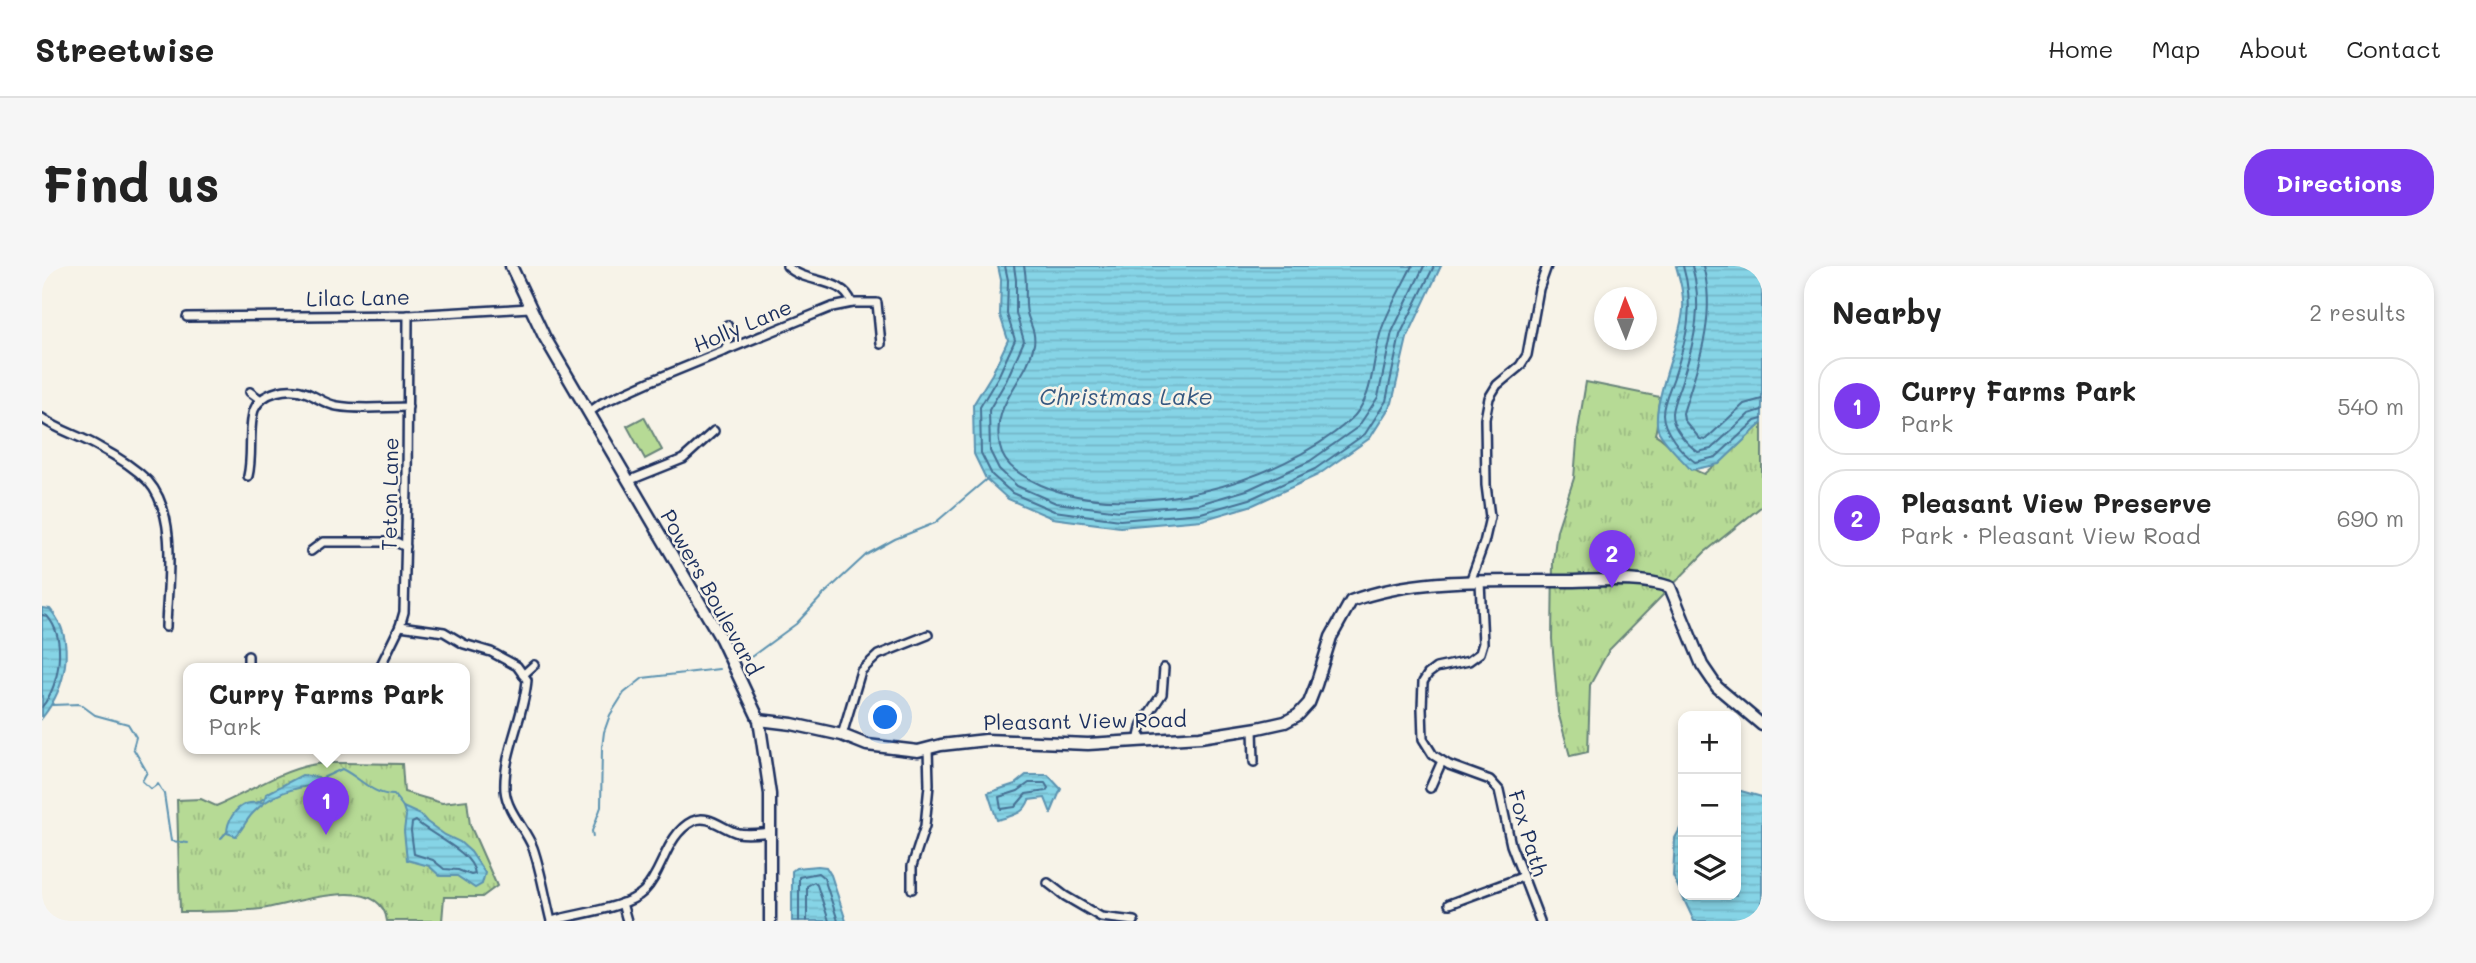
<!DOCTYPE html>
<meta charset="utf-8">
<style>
body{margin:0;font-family:Mali,sans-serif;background:#f6f6f6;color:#222}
.controls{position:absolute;right:21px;bottom:21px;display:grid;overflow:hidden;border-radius:14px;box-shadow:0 4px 10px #0003}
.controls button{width:63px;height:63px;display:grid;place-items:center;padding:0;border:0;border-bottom:2px solid #e0e0e0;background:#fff;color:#222;font:35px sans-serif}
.compass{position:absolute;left:1552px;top:21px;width:63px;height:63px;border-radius:50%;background:#fff;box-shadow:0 4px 10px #0003;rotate:359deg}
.you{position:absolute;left:844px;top:452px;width:24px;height:24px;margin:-18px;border:5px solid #fff;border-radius:50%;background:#1a73e8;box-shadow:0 0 0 10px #1a73e833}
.badge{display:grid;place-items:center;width:46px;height:46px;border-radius:50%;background:#7c3aed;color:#fff;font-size:23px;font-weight:700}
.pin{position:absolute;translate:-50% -58px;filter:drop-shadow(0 2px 4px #0008)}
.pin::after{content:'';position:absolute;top:37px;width:24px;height:21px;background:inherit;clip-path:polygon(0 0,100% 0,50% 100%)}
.popup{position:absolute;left:141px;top:397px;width:287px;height:91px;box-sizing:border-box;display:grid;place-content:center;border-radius:14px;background:#fff;filter:drop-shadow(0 2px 5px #0005);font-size:23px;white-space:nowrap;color:#767676}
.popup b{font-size:26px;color:#222}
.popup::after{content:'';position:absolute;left:50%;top:100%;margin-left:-14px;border:14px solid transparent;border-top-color:#fff}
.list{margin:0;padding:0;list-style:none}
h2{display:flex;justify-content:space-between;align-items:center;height:91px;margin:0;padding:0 28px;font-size:30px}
h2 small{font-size:23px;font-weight:400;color:#767676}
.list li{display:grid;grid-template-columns:46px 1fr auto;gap:21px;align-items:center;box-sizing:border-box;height:98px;margin:0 14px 14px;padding:0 14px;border:2px solid #e0e0e0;border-radius:28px}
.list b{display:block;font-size:26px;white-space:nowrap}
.list p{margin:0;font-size:23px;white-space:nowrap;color:#767676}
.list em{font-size:23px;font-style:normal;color:#767676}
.icon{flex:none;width:38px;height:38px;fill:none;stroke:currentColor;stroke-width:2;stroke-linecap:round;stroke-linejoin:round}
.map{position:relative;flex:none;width:1720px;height:655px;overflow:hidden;border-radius:28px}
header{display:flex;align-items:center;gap:42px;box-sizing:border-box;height:98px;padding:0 35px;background:#fff;border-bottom:2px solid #e0e0e0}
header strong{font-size:33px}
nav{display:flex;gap:38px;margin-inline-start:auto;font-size:24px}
.intro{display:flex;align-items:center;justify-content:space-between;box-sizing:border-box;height:168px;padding:0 42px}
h1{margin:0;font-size:49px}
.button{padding:18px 32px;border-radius:28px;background:#7c3aed;color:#fff;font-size:24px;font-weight:700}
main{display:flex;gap:42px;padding:0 42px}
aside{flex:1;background:#fff;border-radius:28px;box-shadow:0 4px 10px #0003}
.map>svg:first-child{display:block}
</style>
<header>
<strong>Streetwise</strong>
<nav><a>Home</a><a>Map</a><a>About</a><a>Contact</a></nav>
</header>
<div class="intro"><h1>Find us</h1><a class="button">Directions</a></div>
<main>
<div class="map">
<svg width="1720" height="655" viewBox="0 0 1720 655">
<defs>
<pattern id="park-tufts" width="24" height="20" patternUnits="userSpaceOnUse" patternTransform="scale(1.75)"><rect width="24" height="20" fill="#b6da95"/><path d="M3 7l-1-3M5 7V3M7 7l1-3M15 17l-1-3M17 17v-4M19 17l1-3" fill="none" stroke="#9cbb83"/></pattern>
<pattern id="water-rules" width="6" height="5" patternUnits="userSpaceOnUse" patternTransform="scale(1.75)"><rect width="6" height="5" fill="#86d4e6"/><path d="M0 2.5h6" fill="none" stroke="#73b6c8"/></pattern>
</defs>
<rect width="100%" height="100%" fill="#f7f3e8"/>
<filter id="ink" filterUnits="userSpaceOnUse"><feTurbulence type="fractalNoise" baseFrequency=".0143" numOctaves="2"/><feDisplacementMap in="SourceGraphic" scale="14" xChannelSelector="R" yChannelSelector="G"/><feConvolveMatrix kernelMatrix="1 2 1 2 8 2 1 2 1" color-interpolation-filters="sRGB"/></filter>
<g filter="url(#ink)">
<!-- park -->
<g fill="url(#park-tufts)" stroke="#68847a" stroke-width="2">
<path d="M1544,116L1618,131C1614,144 1617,155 1613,168C1633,179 1640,201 1662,208L1720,157V240L1663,286L1567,384L1548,419L1546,486L1528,490L1516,446L1510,373L1511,295L1515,264L1532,212L1536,164Z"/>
<path d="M302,497L360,498L362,526L400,537L425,534L428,559L455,620L440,631H402L400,655H345C339,605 248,639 219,643C192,646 166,646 138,646L135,534L159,533L174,540C206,527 235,506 269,499C279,496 291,497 302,497Z"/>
</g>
<!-- pitch -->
<path fill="#b6da95" stroke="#68847a" stroke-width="2" d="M602,151L620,184L603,193L585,160Z"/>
<!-- water -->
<g fill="url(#water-rules)" stroke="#5b92b0" stroke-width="2">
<path d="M956,0H1399L1365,72L1350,137L1328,172L1276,209L1211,239L1160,254L1078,261L1010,252L966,233L944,213L932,188L931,139L950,108L966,74L958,49L959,14Z"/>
<path d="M1634,0H1720V157L1677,198L1649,204C1639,192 1624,179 1617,166C1606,144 1640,73 1641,43C1642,28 1638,14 1634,0Z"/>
<path d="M0,342L8,343C35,374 24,422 0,452Z"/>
<path d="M260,509L276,511L278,513L277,519C251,521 229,528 211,547C204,554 201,563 194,570L185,567C185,555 193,542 204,538C209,536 216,537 222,536L224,528Z"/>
<path d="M984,509H1006L1019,523L1009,547L1003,532L987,534C982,549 968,550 955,554L946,527L973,518Z"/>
<path d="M1699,525L1720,531V655H1652L1631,610L1633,572L1641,557V629H1694V526Z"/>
<path d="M361,541L379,549L385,556L403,569L418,576L429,586L443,607L440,618L433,622L415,610H398L387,600L365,594L362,565L364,550Z"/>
<path d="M776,600L784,601L789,609L804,655H750V605L754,602Z"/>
</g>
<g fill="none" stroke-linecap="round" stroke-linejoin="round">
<!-- shore -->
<g stroke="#467194" stroke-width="2">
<path d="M963,0L966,14L965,48L973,74L956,111L938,141L939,187L950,209L970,227L1012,245L1078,254L1159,247L1208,233L1273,203L1323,168L1344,135L1358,69L1392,0"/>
<path d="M972,0L974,14V47L982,75L964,115L947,144L948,185L957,203L975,220L1014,237L1078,245L1157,238L1205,224L1268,195L1316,161L1336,131L1350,66L1382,0"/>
<path d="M982,0C986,16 982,32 985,47C988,58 994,67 992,78C985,116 948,136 958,181C962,201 982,211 999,219C1089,258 1235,218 1307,155C1334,132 1329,93 1340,62C1348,41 1360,20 1370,0"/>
<path d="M1641,0C1653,41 1645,72 1632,111C1628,123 1621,136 1621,148C1621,165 1640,187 1653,196L1674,191L1713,155L1720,153"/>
<path d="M1650,0C1661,38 1653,74 1641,111C1638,122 1631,136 1630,147C1629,161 1646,179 1656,186L1669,183L1707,148L1720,144"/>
<path d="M1661,0C1675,51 1656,99 1641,147L1642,154L1658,173L1663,174L1702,138L1720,133"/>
<path d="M0,349L5,350C25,372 18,418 0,441"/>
<path d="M987,517H1003L1006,522L1004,525L984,528L973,541L959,543L957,531L976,525Z"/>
<path d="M374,555C390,570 431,586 433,608L429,609L416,604L402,603L391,594L372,588L369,565L370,557Z"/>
<path d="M757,655V611L776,607L782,612L796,655"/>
<path d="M765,655V620L772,616L775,619L787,655"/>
</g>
<!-- stream -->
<g stroke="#5b92b0" stroke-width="2">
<path d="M709,391L754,358L783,327L824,289L853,273L893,257L946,212"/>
<path d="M11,436L10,439L38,438L53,449L86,458L94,471L91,482L105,506L100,515L109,523L116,518L122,528L129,575L146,577"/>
<path d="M276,514L300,503C320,513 330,529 352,529L362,542"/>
<path d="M215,537L225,530"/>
<path d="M551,571L550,565L559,541L560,482L562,466L568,449L582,427L601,412L677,403"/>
<path d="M179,572L186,565"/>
</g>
<defs>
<g id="street">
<path d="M745,0C764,19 800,10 810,37"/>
<path d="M145,51L366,49L488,42"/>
<path d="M683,85L689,67L685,59"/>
<path d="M208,126L219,134"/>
<path d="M546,147L560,137L609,115L790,41L810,37H835L839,78"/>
<path d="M0,152C17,165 39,170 57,181C74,190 93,202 106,215C137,250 125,318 124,361"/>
<path d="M206,210C211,190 206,162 212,144C220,125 247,120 265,127C275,131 283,138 295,140C317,144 343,141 366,141"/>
<path d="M586,215L641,193L672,165"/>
<path d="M269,285L281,276H354L364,281"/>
<path d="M1428,316L1442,277L1448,251L1444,219L1443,153L1447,132L1455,119L1478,100L1485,89L1497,23L1505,0"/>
<path d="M1438,316L1441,377L1438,387L1427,395L1394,402L1386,408L1381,416L1380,442L1381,473L1391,489L1407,499L1448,514L1457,524L1469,579L1498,655"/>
<path d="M358,360L402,366L422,378L449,386L475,400L485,414C482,451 461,487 463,524C465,546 484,563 491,582C499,605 503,631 509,655"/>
<path d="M206,390V403"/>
<path d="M337,403L358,360L362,346L365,221L366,49"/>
<path d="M481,409L492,399"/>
<path d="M1211,463L1212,496"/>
<path d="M800,469L819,405L836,389L886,369"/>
<path d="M1096,475L1100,458L1120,428L1122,402"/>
<path d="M1388,522L1400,495"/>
<path d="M1006,617L1023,630L1059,651L1092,655"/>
<path d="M870,623V600L883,560L887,519L886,482"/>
<path d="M580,637L585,655"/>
<path d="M1407,638L1480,611"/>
<path d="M510,655C535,647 584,643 602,625C621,606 624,568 651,555C666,547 682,564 696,567C707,569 718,567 729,566"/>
</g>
<g id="secondary">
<path d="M469,0L502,70L679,373L717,454L728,528V655"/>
<path d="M717,454L750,458L800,469L825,479L876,485L899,479L944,474L1046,478L1158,471L1216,462L1243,456L1256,449L1267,437L1274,419L1289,371L1309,335C1376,310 1452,316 1522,315C1555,315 1596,310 1628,321L1660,399L1675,421L1720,459"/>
</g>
</defs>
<!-- street casing -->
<use href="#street" stroke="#1b2f5e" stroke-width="12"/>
<!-- secondary casing -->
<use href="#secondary" stroke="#1b2f5e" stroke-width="15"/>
<!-- street -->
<use href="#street" stroke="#f7f3e8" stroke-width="7"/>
<!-- secondary -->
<use href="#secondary" stroke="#f7f3e8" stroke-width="10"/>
</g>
</g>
<g text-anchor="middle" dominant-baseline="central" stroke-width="5" stroke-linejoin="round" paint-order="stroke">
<!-- street labels -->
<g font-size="21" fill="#1b2f5e" stroke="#f7f3e8">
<text transform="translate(316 31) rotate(-1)">Lilac Lane</text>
<text transform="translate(700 59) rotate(-23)">Holly Lane</text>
<text transform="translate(347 228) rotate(-89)">Teton Lane</text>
<text transform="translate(670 326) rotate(61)">Powers Boulevard</text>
<text transform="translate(1043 454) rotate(-1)">Pleasant View Road</text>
<text transform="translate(1487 567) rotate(73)">Fox Path</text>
</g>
<!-- water labels -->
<g font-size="23" font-style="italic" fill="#365880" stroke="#f7f3e8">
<text x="1084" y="130">Christmas Lake</text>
</g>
</g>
</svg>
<div class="controls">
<button>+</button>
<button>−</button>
<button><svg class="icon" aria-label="layers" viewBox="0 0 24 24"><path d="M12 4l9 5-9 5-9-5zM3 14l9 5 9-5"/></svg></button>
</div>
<svg class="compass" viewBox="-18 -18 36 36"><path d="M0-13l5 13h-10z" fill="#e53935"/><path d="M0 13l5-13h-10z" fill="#767676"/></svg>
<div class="you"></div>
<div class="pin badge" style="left:284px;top:569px">1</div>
<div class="popup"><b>Curry Farms Park</b>Park</div>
<div class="pin badge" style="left:1570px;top:322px">2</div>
</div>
<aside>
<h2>Nearby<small>2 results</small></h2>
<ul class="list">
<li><span class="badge">1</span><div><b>Curry Farms Park</b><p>Park</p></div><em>540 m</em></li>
<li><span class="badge">2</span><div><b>Pleasant View Preserve</b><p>Park · Pleasant View Road</p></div><em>690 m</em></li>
</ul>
</aside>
</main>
